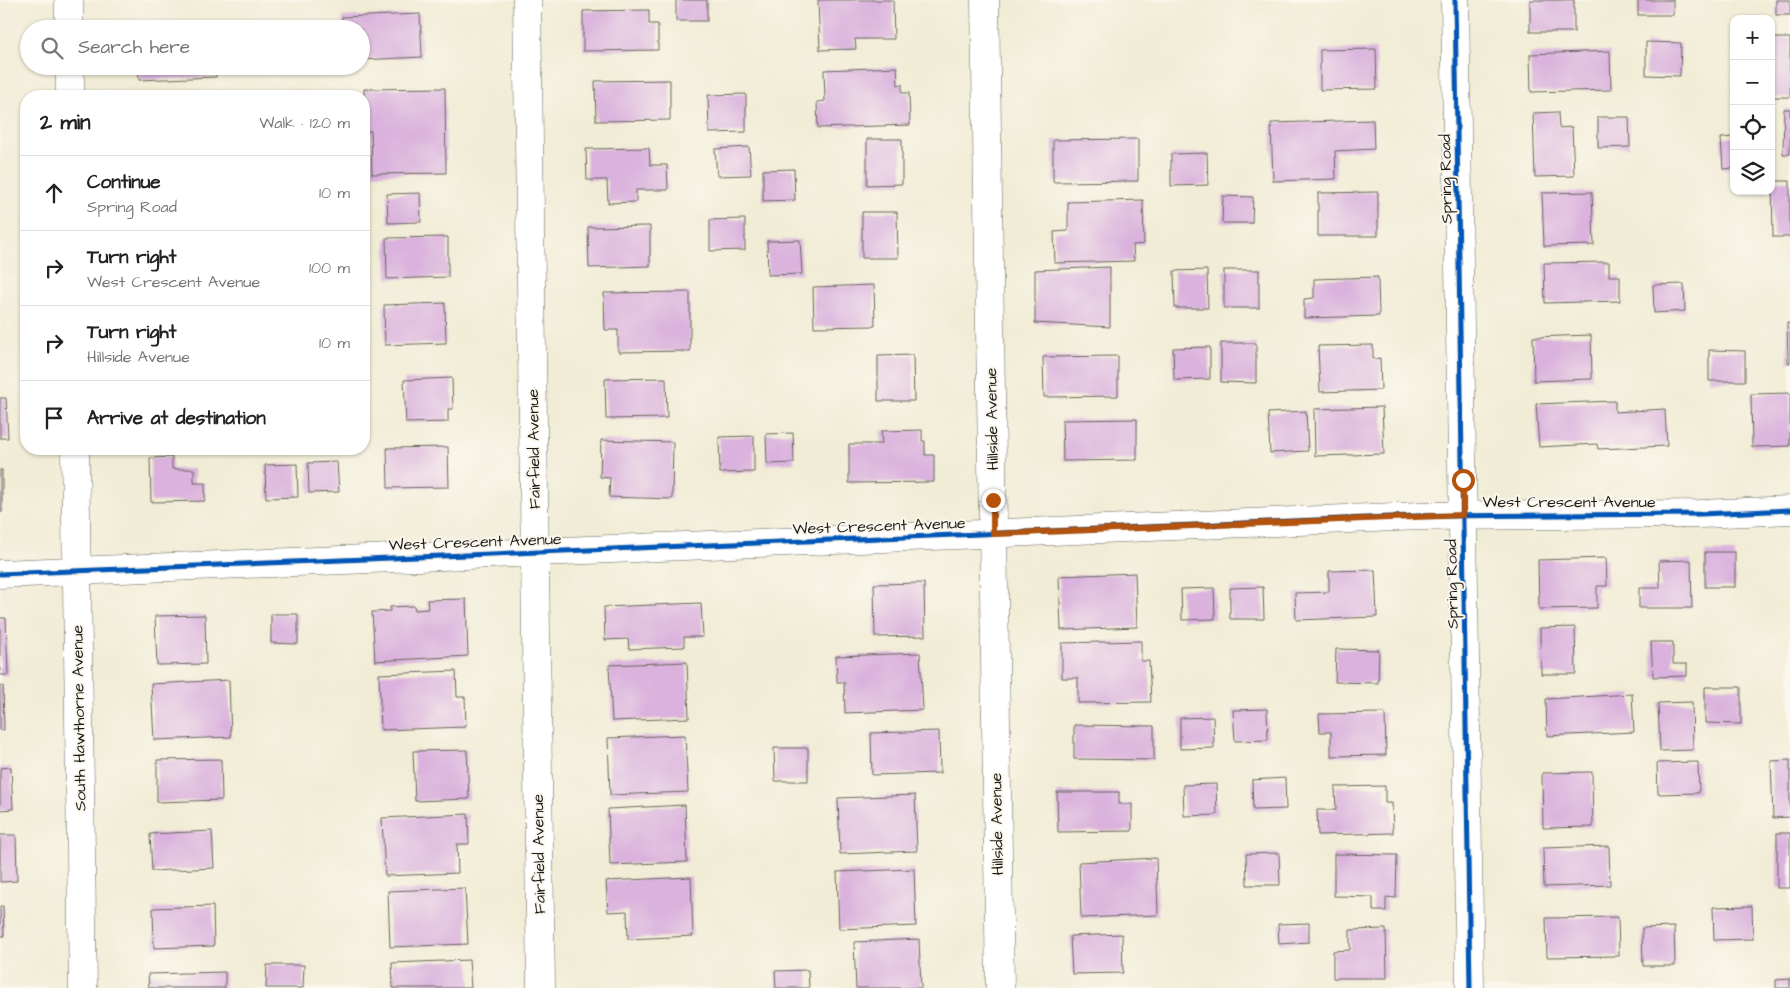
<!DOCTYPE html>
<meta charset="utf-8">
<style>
body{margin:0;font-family:"Architects Daughter",sans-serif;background:#f6f6f6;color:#222}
.controls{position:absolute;right:15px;top:15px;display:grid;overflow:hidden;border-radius:10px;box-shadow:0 1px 4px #0004}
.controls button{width:45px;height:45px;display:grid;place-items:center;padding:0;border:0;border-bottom:1px solid #e0e0e0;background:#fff;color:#222;font:25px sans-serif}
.stop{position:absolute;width:15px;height:15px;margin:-11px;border:4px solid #b45309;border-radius:50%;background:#fff}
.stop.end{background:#b45309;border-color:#fff;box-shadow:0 1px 5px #0008}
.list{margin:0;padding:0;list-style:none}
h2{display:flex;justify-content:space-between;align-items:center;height:65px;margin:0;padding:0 20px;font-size:21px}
h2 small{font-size:16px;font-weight:400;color:#767676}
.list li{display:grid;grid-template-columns:32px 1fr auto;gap:15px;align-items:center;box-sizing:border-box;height:75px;padding:0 20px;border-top:1px solid #e0e0e0}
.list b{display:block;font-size:19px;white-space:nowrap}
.list p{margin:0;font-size:16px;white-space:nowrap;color:#767676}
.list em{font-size:16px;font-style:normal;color:#767676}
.icon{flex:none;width:28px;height:28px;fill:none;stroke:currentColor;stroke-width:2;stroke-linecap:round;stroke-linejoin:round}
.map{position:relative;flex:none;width:1790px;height:988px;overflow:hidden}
.search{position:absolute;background:#fff;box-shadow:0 1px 4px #0004;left:20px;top:20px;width:350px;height:55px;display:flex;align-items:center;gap:12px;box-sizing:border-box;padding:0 18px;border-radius:28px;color:#767676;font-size:19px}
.panel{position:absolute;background:#fff;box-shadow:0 1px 4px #0004;left:20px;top:90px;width:350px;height:365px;border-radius:20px}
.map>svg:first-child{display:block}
</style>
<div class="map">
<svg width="1790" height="988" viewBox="0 0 1790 988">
<rect width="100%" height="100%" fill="#fbf7ec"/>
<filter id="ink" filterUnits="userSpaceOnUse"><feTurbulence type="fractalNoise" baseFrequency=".02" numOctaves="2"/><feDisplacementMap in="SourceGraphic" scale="10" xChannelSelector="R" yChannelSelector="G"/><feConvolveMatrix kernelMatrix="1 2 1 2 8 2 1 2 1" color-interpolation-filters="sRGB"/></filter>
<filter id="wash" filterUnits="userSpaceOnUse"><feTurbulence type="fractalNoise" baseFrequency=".0096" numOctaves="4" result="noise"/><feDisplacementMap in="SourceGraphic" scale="20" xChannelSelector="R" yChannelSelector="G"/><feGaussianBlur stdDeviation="1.12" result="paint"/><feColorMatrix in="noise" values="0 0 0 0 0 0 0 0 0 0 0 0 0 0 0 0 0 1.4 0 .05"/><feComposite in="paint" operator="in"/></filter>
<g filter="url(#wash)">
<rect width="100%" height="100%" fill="#f1ecd5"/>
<g id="blocks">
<!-- building -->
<g fill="#dab2dd">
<rect x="676" y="0" width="31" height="21"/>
<path d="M818,0H893L894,39H855L856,49L820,50Z"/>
<rect x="1530" y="0" width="44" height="32"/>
<rect x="1638" y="0" width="35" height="15"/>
<rect x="1776" y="0" width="14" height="15"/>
<path d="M649,10V24H658V50L583,51V11Z"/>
<path d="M420,14L422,57L361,60V29H343L342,17Z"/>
<rect x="257" y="21" width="32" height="8"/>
<rect x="1771" y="38" width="19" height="59"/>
<path d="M1646,42L1681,43L1680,76L1646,75Z"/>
<path d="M1376,49L1377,89L1320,90V50Z"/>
<path d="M1610,51L1611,90L1531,92L1530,54Z"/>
<path d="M138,66H216V77L139,80Z"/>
<path d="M897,67L898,85L902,84V93H909L910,125L818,128L817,102L825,101L824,70Z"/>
<path d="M670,80V120L596,121L595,81Z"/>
<path d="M445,88L446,173L372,174L371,131H365L364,89Z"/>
<path d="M746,94V132L709,133L708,95Z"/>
<path d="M1784,109H1790V154H1783Z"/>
<path d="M1558,112L1559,128L1572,127L1574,176L1535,177L1533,113Z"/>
<path d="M1598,117H1629L1630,147L1598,148Z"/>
<path d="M1373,120L1374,149L1335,151L1336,179L1273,181L1271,123Z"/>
<path d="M1734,137V168L1723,169L1721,138Z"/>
<path d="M867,139H902V184L867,185Z"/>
<path d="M1138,139V181L1053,182V140Z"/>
<path d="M749,147L751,175L717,176L715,149Z"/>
<path d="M649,148L650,165H667L668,190H636V202L608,203L607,180H587L586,149Z"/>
<path d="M1207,153L1208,185L1171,186V154Z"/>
<path d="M794,169L795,200L763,201V170Z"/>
<path d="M1772,181H1790V237H1773Z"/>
<path d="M1378,192V236H1318V193Z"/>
<path d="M1592,192L1594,245L1544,246L1542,193Z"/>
<path d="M420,193L421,222L388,223L387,194Z"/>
<path d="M1223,196L1253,197L1252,223H1222Z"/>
<path d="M1143,200L1144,244L1133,245L1134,261L1055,263L1054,232L1068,231V202Z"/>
<path d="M862,212H897L898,258H862Z"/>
<path d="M745,219V250L710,251V220Z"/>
<path d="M650,226V266L589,268L588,227Z"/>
<path d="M448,237V277L387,279L386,238Z"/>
<path d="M800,240L802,274L768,275L767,241Z"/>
<path d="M1609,262V276H1620V301L1545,303L1544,263Z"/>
<path d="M1110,267V327L1035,323V270Z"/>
<path d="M1207,270L1208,308H1175L1174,271Z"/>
<rect x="1224" y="270" width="35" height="38"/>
<path d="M1378,277L1379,316L1304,318V299L1314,298V279Z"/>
<path d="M1684,284L1685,311L1654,313L1653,285Z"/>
<path d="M874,285L875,326L814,327L813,287Z"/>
<path d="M690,292V351L618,352V330H605L604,293Z"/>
<path d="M445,303L446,343L385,345L384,305Z"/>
<path d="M1787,323H1790V363H1788Z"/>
<path d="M1591,335L1592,379L1534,381L1533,337Z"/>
<path d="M1221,343H1256V383L1221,382Z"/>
<path d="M1373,345V359L1380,358L1381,390L1320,392L1318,346Z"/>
<path d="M1210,347V379L1174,380L1173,348Z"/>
<path d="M1709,350L1745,351V381H1709Z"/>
<path d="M913,355L914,401H878V356Z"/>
<path d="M1118,356V396L1044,397L1043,357Z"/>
<path d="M452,378L453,409H448V422L406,423L404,380Z"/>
<path d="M666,378L667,418L606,419L605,379Z"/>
<path d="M1790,393V446L1752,447L1751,394Z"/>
<path d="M0,398H6L8,438H0Z"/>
<path d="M1615,401V412L1665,409L1667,446L1598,449L1597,444L1539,447L1536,404Z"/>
<path d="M1382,407L1384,454L1315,456L1314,409Z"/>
<path d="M1306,411L1308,451L1270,453L1268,413Z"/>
<path d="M1137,419V460L1063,461L1062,420Z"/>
<path d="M922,430V441H925V455H934V482L849,483V444H882L881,431Z"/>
<path d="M793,433L794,463L767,464L766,434Z"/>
<path d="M754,436V472L720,473L719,437Z"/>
<path d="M601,440L673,442L672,499L609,497L610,478L600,477Z"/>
<path d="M448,447L449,487L388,488L387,448Z"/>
<path d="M172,457V469H194V483H205V501L151,502L150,458Z"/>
<path d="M337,462L339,492L309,493L308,463Z"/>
<path d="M297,464L298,497L266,498L265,465Z"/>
<rect x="0" y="470" width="2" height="42"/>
<rect x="1705" y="552" width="30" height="35"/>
<path d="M1606,558L1607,586H1597V608L1539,609L1538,560Z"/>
<path d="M1691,560L1692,608H1639V588H1660L1659,561Z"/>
<path d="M1375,570L1377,617L1296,620L1295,593L1329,592V571Z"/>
<path d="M1135,573L1137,627L1061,630L1059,576Z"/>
<path d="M924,583L925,636L875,637L874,584Z"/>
<path d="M1263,587L1264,619H1230V588Z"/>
<path d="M1214,588L1215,619L1182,620L1181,589Z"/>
<path d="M466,599L468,656L375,661L372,612L390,611V607L414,606L415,610L428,609L427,600Z"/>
<path d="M701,603L703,637H684V647L629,649L628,639L605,640L604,607Z"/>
<path d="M271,614H298V644L271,643Z"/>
<path d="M205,615L206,664L157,665L155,616Z"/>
<path d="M0,618H6L8,675H0Z"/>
<path d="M1575,627L1576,674H1541L1540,628Z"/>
<path d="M1141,641V661H1149L1151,702L1078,703V678H1062V643Z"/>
<path d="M1651,642H1673V664H1687V676L1653,677Z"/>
<path d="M1336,649L1379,650L1378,683L1335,682Z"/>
<path d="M920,653L923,710L845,713L844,682H837L836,656Z"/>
<path d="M687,662L689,718L612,721L609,665Z"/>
<path d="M456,671L457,697H465L466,727L381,730L379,674Z"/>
<path d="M229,680L231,737L154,740L151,684Z"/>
<path d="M0,686H3L4,730H0Z"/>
<path d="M1705,687H1741V724L1705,723Z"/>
<path d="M1632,694L1634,732L1547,736L1546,699Z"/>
<path d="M1692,702L1693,750L1660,751L1658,703Z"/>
<path d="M1267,709L1268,740L1235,741L1233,710Z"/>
<path d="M1385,713L1386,755L1331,756V732H1320L1319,714Z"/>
<path d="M1213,717L1214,748L1180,749V718Z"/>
<path d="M1074,725L1154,726V760L1074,759Z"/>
<path d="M939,731L940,773L872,775L871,733Z"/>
<path d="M685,735L688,792L610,795L608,738Z"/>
<path d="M774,748H808V781H775Z"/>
<path d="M467,750L469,799L415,801L413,751Z"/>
<path d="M221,759L222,800L157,802V760Z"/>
<path d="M1790,760V817L1773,818L1771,761Z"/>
<path d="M1698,762L1699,793L1658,794L1657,763Z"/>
<path d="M11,767L13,809L0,810V768Z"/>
<path d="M1592,772L1593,827L1543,828L1542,773Z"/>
<path d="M1285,778L1286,809L1253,810L1252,780Z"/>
<path d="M1216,784L1217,815L1184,816L1183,785Z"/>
<path d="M1385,786V803H1392L1393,833L1318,835L1317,810H1336L1335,787Z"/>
<path d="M1057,792H1119V804H1132V831L1058,832Z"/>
<path d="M915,795L917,851L840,854L838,798Z"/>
<path d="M685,805L687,862L610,865L608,809Z"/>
<path d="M468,814L469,844H457L458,873L385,876L382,818Z"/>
<path d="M212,831L214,868L152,871L150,834Z"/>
<rect x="1777" y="833" width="13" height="55"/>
<path d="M0,835H16L17,881L0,882Z"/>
<path d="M1609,846L1610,885L1544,887L1543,848Z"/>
<path d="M1279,853L1280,885H1247L1246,854Z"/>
<path d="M1334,854L1397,855L1396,898L1386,897V911H1373V897L1334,896Z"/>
<path d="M1156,858L1158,915L1081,918L1079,862Z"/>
<path d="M914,869L916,926L839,929L837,872Z"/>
<path d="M691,877L693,936L628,939L627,911L608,912L606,881Z"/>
<path d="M465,888L468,944L390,947L388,891Z"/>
<path d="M0,906H3L4,936H0Z"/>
<path d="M213,906L214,946L154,948L153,908Z"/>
<path d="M1752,906L1753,939L1714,940L1713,907Z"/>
<path d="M1618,917L1619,956L1547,957L1546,918Z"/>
<path d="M1309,923V942L1279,944L1278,924Z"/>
<path d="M1674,927L1675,966H1643L1642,928Z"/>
<path d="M1386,929L1387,978H1333V951L1350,950V930Z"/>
<path d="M1122,934L1123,973L1072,974L1070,936Z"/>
<path d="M919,939L921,988H856L854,942Z"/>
<path d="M469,960L471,988H393L392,963Z"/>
<path d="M267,965H304L303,988H266Z"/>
<path d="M808,970L809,988H776L775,971Z"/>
<path d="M225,972V988H149L148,974Z"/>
<path d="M1790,979V988H1776V980Z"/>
</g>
</g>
</g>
<g filter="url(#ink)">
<use href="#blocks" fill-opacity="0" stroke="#67655d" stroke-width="1"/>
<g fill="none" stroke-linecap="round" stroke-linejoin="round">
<defs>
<g id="street">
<path d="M69,0V29"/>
<path d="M527,0L541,988"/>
<path d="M985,0L1000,988"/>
<path d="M70,66V96"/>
<path d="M75,449L83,988"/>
<path d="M0,574L1420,516L1700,514L1790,510"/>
</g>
<path id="secondary" d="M1455,0L1470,988"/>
</defs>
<!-- street casing -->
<use href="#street" stroke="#67655d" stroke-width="29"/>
<!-- secondary casing -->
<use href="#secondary" stroke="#67655d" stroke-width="29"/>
<!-- street -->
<use href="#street" stroke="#fff" stroke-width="28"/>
<!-- secondary -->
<use href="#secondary" stroke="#fff" stroke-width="28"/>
<defs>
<g id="cycleway">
<path d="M1455,0L1470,988"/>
<path d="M0,574L1420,516L1700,514L1790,510"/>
</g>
</defs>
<!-- cycleway casing -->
<use href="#cycleway" stroke="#fbf7ec" stroke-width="8"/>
<!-- cycleway -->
<use href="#cycleway" stroke="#0057b8" stroke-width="5"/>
</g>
</g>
<g fill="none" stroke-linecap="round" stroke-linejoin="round" filter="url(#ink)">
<!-- route -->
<path stroke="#b45309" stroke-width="6" d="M993,500V534L1463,515V480"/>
</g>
<g text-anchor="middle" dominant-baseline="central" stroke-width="4" stroke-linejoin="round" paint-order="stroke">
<!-- street labels -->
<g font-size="16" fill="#1c1c1c" stroke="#fbf7ec">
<text transform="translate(1446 179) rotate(-91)">Spring Road</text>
<text transform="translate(992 419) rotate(-91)">Hillside Avenue</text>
<text transform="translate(534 449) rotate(-91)">Fairfield Avenue</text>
<text x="1569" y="502">West Crescent Avenue</text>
<text transform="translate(879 526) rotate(-2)">West Crescent Avenue</text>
<text transform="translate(475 542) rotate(-2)">West Crescent Avenue</text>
<text transform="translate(1452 584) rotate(-91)">Spring Road</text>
<text transform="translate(79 718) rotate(-91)">South Hawthorne Avenue</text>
<text transform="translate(997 824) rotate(-91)">Hillside Avenue</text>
<text transform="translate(539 854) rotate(-91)">Fairfield Avenue</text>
</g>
</g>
</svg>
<div class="controls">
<button>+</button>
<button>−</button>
<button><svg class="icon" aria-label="locate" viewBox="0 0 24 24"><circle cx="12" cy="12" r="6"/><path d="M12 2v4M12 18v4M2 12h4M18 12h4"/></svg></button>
<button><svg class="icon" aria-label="layers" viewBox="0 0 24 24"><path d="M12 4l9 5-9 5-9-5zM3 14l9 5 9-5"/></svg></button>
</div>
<div class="stop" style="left:1463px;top:480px"></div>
<div class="stop end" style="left:993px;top:500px"></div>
<div class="search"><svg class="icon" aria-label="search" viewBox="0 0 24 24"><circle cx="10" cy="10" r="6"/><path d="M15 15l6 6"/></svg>Search here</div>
<section class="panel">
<h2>2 min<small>Walk · 120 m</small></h2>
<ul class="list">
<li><svg class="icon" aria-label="ahead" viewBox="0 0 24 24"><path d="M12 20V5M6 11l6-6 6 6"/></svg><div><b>Continue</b><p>Spring Road</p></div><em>10 m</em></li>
<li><svg class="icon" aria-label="right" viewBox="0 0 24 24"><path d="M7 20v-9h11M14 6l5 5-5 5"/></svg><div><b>Turn right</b><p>West Crescent Avenue</p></div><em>100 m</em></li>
<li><svg class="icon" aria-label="right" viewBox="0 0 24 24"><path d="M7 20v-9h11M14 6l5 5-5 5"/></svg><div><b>Turn right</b><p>Hillside Avenue</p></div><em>10 m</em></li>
<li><svg class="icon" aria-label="arrive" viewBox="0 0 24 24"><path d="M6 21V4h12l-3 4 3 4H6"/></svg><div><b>Arrive at destination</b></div></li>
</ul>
</section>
</div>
